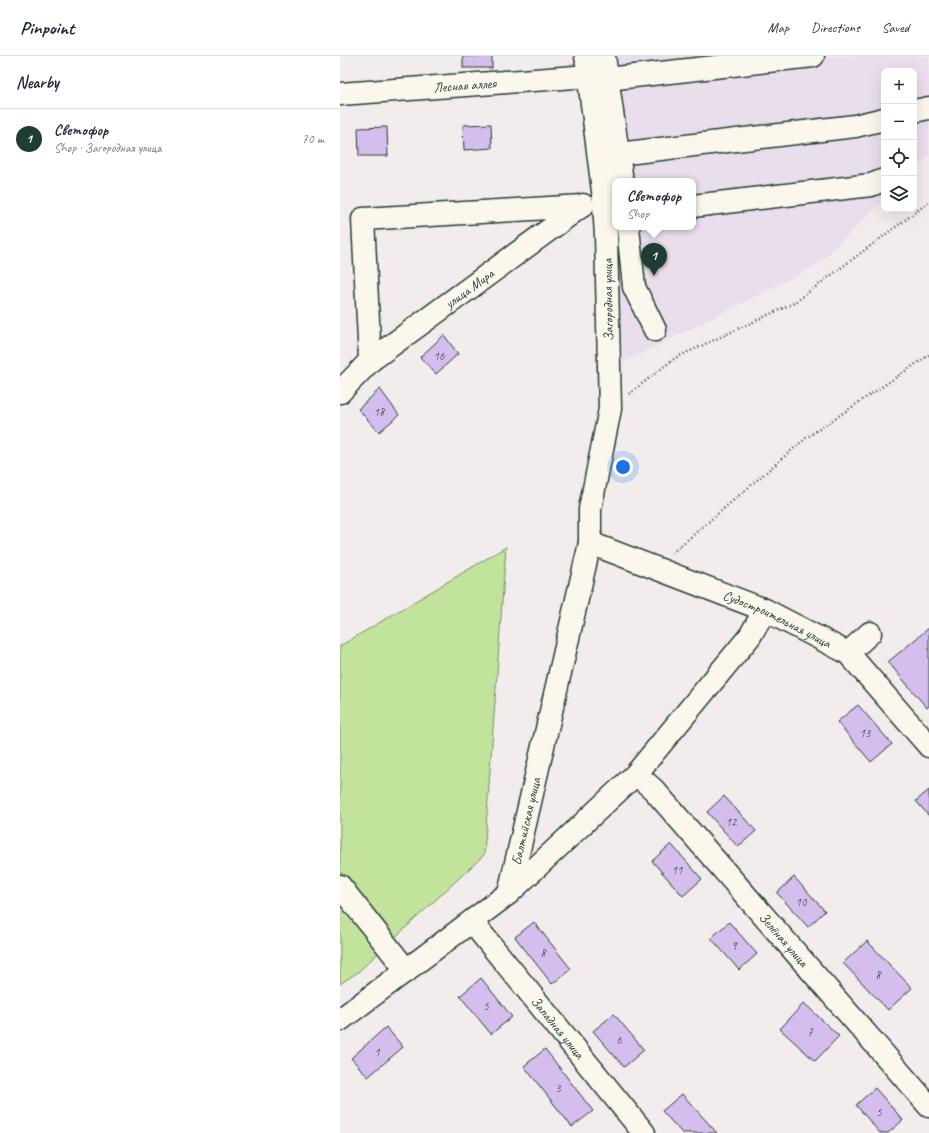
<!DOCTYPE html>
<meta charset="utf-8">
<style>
body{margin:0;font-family:Caveat,sans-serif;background:#f6f6f7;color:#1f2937}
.controls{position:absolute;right:12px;top:12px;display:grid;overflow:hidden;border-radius:8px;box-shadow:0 4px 16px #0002}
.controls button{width:36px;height:36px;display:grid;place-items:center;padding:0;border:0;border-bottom:1px solid #e0e1e3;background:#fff;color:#1f2937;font:20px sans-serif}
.you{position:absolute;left:283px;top:411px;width:14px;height:14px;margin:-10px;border:3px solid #fff;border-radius:50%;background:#1a73e8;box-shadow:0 0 0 6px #1a73e833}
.badge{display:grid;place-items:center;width:26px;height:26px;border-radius:50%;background:#1f3d34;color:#fff;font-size:13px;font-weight:700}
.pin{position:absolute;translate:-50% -33px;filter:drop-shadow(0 1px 2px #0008)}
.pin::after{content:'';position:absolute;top:21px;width:14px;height:12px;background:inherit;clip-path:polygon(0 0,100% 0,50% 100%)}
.popup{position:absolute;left:272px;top:122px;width:84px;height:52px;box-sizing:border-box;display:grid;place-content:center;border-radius:8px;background:#fff;filter:drop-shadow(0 1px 3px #0005);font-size:13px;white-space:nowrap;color:#747a83}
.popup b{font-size:15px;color:#1f2937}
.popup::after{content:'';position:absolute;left:50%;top:100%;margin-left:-8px;border:8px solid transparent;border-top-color:#fff}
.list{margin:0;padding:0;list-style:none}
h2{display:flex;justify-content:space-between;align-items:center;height:52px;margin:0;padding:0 16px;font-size:17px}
h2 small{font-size:13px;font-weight:400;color:#747a83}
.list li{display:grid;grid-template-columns:26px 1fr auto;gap:12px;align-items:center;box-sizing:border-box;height:60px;padding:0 16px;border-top:1px solid #e0e1e3}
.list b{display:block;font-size:15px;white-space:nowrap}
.list p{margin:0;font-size:13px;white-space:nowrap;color:#747a83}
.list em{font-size:13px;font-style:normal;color:#747a83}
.icon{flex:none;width:22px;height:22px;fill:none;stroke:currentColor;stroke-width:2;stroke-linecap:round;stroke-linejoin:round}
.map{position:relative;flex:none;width:589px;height:1077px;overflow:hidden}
header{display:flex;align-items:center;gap:24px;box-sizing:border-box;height:56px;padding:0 20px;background:#fff;border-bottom:1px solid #e0e1e3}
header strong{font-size:19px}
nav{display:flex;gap:22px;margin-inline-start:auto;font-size:14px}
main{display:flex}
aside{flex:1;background:#fff}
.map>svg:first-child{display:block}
</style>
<header>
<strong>Pinpoint</strong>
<nav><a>Map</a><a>Directions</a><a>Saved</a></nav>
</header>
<main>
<aside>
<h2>Nearby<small></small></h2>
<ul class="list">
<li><span class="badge">1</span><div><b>Светофор</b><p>Shop · Загородная улица</p></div><em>70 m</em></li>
</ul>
</aside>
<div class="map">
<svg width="589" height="1077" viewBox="0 0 589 1077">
<rect width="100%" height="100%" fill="#f3ecec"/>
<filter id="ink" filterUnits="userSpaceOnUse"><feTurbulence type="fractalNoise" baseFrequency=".025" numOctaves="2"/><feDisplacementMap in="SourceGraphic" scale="8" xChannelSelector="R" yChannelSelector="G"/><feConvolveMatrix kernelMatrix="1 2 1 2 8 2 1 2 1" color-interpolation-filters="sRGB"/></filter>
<g filter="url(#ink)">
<!-- built -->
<path fill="#eadeed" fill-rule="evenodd" d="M255,0H589V100L574,114V15H544V144L476,210L283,307L272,168ZM275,125H353V171H275Z"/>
<!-- green -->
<path fill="#c2e39c" stroke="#709068" d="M166,491L144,799L18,916L0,928V590Z"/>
<!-- building -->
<g fill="#d5beee" stroke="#1f3d34">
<rect x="123" y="0" width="29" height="12"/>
<path d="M151,68L152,92L124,94L123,69Z"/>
<path d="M47,71L48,100H19L18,72Z"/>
<path d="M104,279L118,298L96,318L80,301Z"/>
<path d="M40,333L59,359L39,376L18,353Z"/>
<path d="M589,572V650L587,652L548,606Z"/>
<path d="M518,649L552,688L531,706L497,666Z"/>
<path d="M589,734V760L576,745Z"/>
<path d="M384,740L416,775L398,791L367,756Z"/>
<path d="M331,788L362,823L343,840L312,805Z"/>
<path d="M454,821L485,855L468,871L437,837Z"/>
<path d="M194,866L231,913L212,928L175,881Z"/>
<path d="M389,866L417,898L399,914L371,882Z"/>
<path d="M527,885L572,932L548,954L503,907Z"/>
<path d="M141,922L172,961L151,978L120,940Z"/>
<path d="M464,947L499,980L475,1005L440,973Z"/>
<path d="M274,958L304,994L284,1011L253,975Z"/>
<path d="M46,971L63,991L28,1021L11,1002Z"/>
<path d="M205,993L253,1055L232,1071L184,1010Z"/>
<path d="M535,1032L563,1064L548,1077H540L516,1049Z"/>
<path d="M342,1038L377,1077H342L322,1055Z"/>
</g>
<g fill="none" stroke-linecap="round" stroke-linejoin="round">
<defs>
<g id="minor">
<path d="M264,0L282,125"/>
<path d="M267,23L473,0"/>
<path id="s1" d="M0,38L249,20"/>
<path d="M574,55L589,52"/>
<path d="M278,98L515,70L544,63"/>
<path d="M353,150L531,129L544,124"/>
<path d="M288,171L294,231L315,274"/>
<path d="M30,305L23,163L242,150"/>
<path id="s2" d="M0,336L30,305L243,149"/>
<path id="s3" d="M250,487L425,554L508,597L589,690"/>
<path d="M508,597L530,577"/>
<path id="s4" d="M296,718L314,734L589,1050"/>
<path d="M0,830L67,915"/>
<path d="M169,837L296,718L410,580L425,554"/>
<path id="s5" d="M132,866L304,1077"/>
<path id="s6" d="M0,964L169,837L250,487V453L270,353L266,179L263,135L246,0"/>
</g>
</defs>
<!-- minor casing -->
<use href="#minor" stroke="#1f3d34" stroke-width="25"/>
<!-- path -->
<g stroke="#1f3d34" stroke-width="2.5" stroke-dasharray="1 3" stroke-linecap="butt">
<path d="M289,338L335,302L454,247L589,146"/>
<path d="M332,497L466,382L589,299"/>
</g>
<!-- minor -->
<use href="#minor" stroke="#fbf7ec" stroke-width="22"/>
</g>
</g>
<g text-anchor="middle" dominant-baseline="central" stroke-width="4" stroke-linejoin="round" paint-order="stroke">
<!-- number labels -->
<g font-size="12" fill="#4c5d62">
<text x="99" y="300">16</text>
<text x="39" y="356">18</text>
<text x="525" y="677">13</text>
<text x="391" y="766">12</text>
<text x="337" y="814">11</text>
<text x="461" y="846">10</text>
<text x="394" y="890">9</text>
<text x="203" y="897">8</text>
<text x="538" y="919">8</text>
<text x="146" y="950">5</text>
<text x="470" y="976">7</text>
<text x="279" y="984">6</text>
<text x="37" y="996">1</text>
<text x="218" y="1032">3</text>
<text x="539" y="1056">5</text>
</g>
<!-- street labels -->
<g font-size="14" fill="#1f3d34" stroke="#fbf7ec">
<text stroke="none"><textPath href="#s1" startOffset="125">Лесная аллея</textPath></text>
<text stroke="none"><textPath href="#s2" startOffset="166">улица Мира</textPath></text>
<text transform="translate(268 244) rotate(-91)">Загородная улица</text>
<text stroke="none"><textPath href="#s3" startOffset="202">Судостроительная улица</textPath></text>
<text stroke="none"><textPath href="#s6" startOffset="285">Балтийская улица</textPath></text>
<text stroke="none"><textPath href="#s4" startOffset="222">Зелёная улица</textPath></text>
<text stroke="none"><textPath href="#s5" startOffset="136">Западная улица</textPath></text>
</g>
</g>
</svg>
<div class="controls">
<button>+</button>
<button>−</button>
<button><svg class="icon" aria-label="locate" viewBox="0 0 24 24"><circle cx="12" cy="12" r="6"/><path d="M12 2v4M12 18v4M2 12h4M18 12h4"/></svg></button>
<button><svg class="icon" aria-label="layers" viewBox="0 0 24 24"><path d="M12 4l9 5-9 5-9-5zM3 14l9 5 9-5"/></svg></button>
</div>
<div class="you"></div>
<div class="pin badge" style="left:314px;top:220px">1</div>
<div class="popup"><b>Светофор</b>Shop</div>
</div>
</main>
